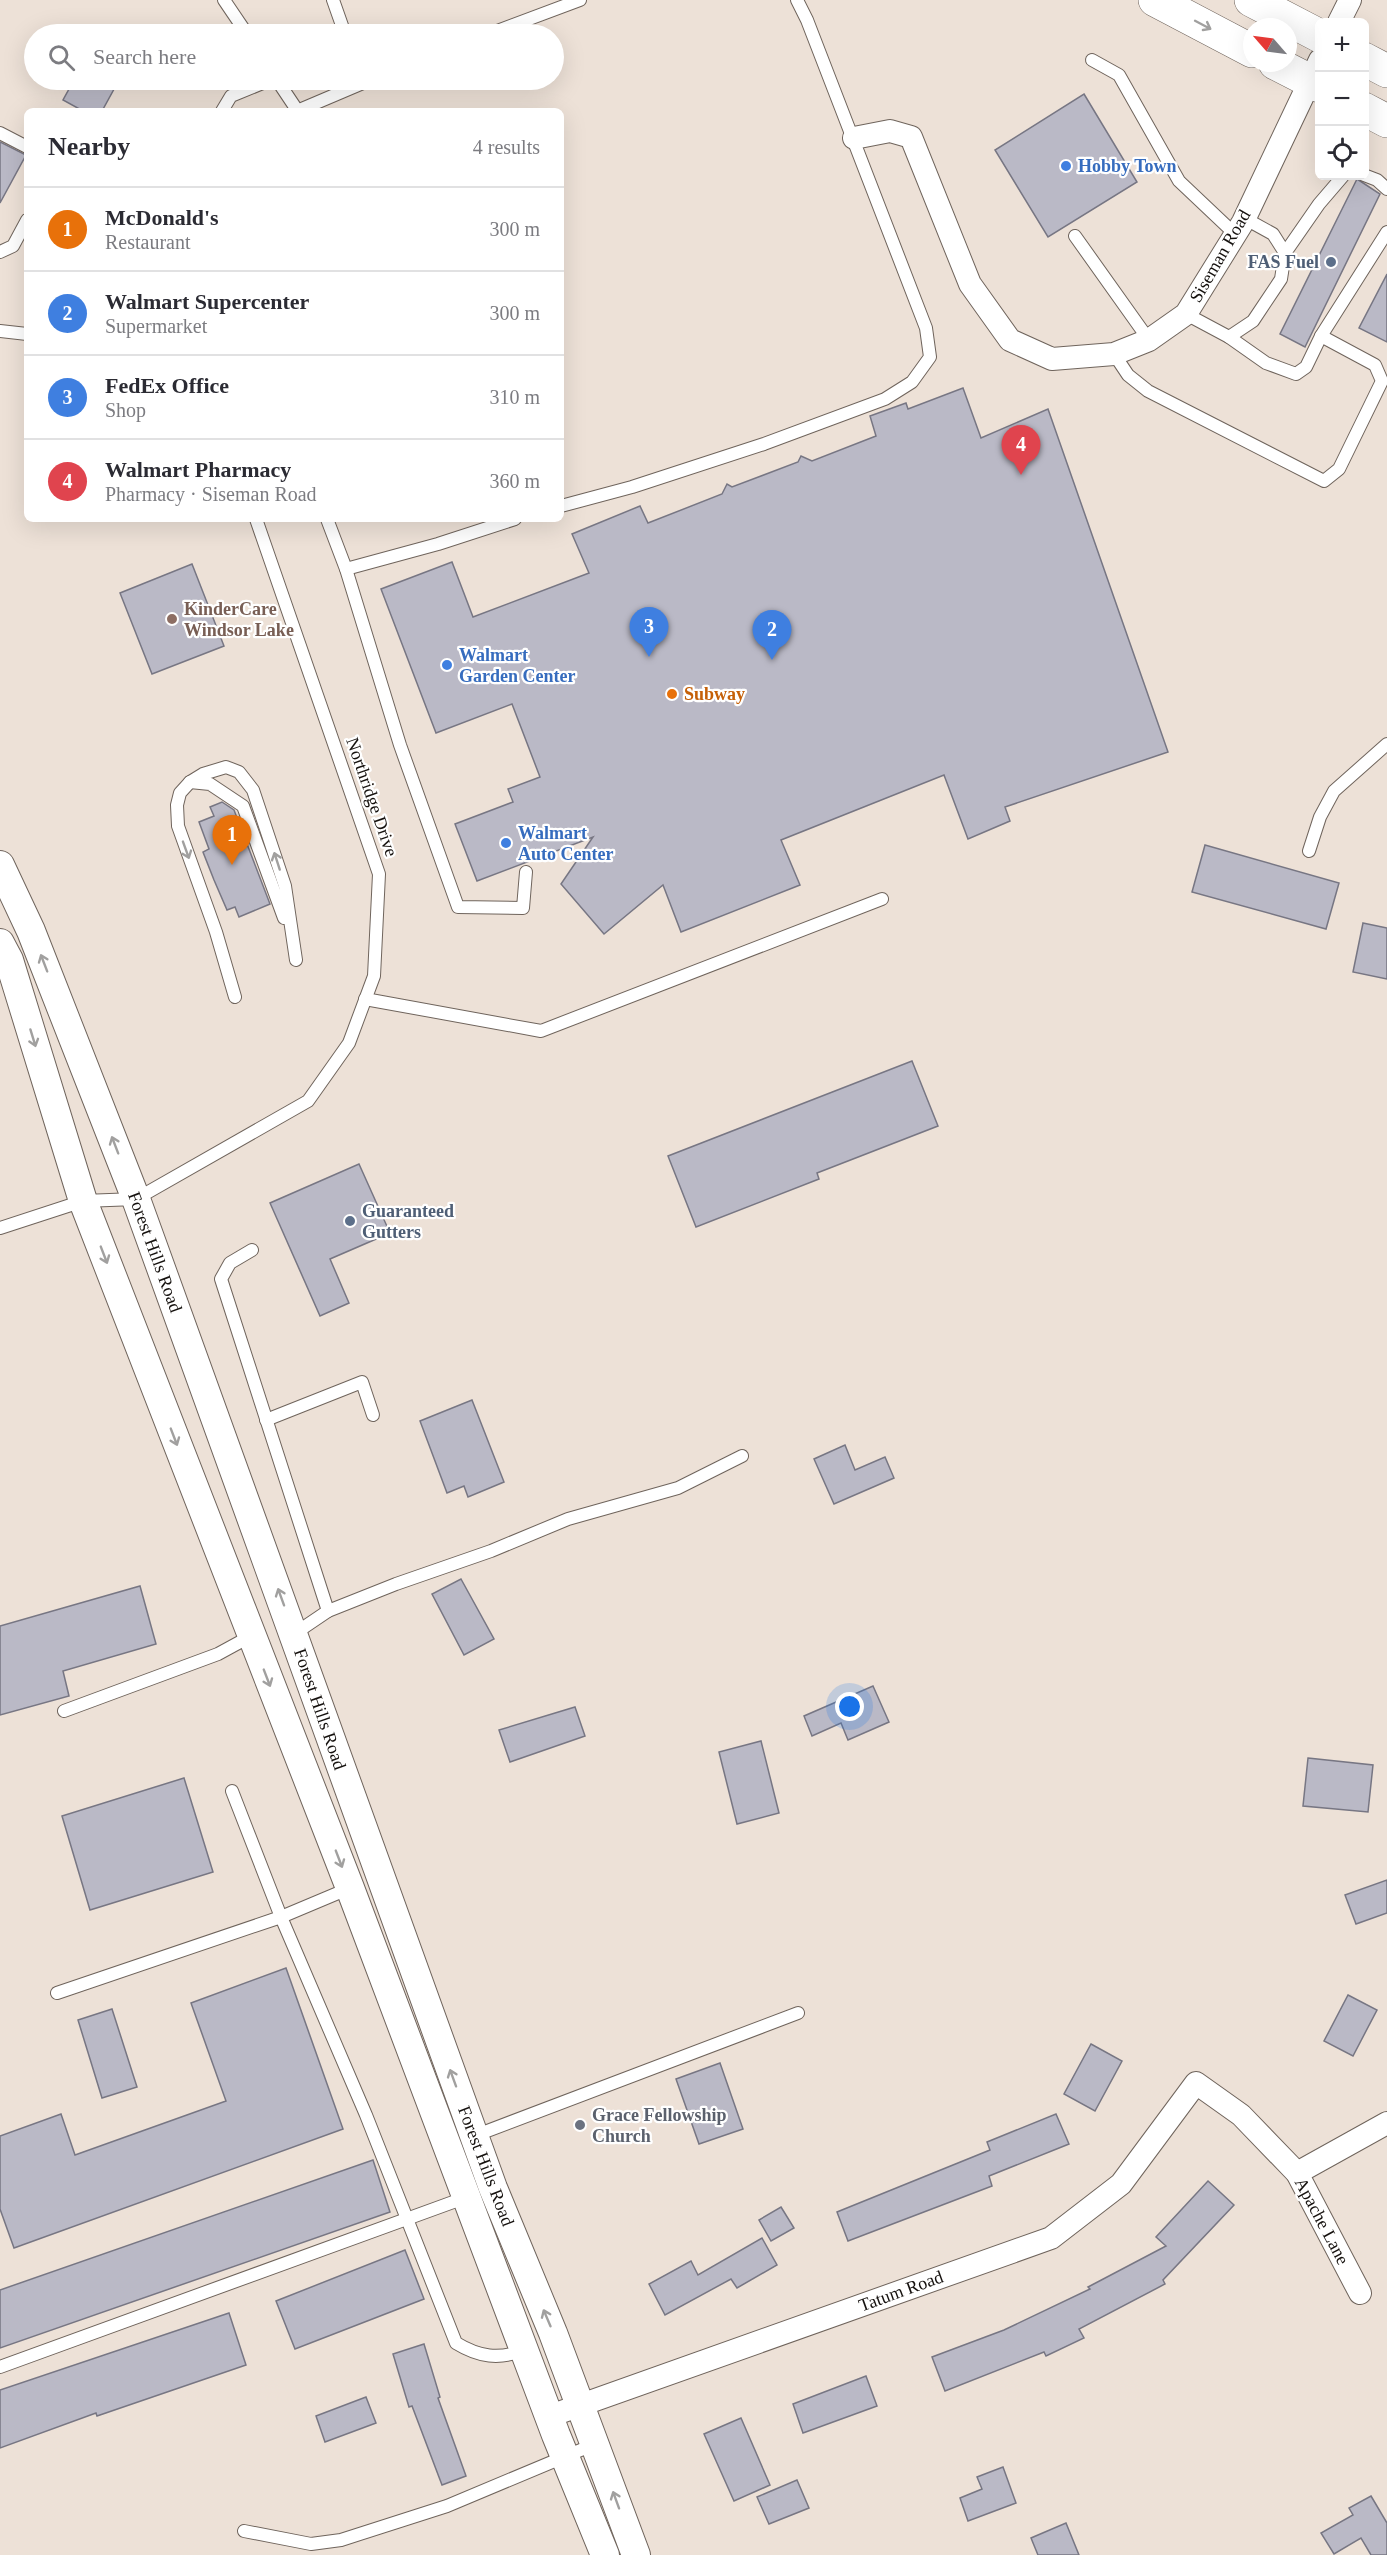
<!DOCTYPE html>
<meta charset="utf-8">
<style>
body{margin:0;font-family:Georgia,serif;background:#f2f2f3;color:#2b2b33}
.controls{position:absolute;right:18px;top:18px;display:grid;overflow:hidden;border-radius:9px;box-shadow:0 6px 24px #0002}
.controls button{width:54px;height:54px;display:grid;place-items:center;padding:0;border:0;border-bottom:2px solid #e1e1e2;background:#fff;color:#2b2b33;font:30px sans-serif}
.compass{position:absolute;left:1243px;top:18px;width:54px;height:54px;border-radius:50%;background:#fff;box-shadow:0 6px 24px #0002;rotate:298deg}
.you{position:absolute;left:850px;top:1707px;width:21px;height:21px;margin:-15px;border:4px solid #fff;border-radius:50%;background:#1a73e8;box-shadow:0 0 0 9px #1a73e833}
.badge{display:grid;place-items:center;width:39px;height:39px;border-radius:50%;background:#1a73e8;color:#fff;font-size:20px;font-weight:700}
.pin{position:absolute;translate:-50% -50px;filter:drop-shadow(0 2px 3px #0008)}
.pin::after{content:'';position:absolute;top:32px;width:21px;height:18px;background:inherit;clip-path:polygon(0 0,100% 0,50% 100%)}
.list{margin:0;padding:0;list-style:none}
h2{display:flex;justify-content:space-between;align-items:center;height:78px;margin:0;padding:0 24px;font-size:26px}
h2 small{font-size:20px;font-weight:400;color:#7c7c81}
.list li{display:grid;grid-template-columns:39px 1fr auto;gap:18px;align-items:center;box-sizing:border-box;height:84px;padding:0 24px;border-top:2px solid #e1e1e2}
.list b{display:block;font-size:22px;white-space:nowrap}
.list p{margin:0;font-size:20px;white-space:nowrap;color:#7c7c81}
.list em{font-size:20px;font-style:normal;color:#7c7c81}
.icon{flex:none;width:33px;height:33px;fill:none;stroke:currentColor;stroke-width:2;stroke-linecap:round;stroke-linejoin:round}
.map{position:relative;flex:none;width:1387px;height:2555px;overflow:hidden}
.search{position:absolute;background:#fff;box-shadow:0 6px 24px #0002;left:24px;top:24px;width:540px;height:66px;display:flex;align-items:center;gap:15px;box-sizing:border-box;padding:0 21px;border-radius:33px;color:#7c7c81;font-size:22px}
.panel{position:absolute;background:#fff;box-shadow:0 6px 24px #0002;left:24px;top:108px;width:540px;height:414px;border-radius:9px}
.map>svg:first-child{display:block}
</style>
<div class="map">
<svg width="1387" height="2555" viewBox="0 0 1387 2555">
<rect width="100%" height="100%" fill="#ede1d7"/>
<!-- building -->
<g fill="#bab9c6" stroke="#777683" stroke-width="1.5">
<path d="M74,80H119L102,111H83L63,100Z"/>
<path d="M1084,94L1137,182L1048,237L995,150Z"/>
<path d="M0,142L26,155L0,203Z"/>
<path d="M1357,179L1380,194L1305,347L1280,334Z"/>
<path d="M1387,274V342L1359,328Z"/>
<path d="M963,388L981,438L1048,409L1168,752L1005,807L1010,821L968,839L944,775L781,840L800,885L681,932L663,885L604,934L561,884L593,837L477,881L455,824L513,802L508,789L540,777L512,704L436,733L381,589L452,562L473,617L589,573L572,534L640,506L648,523L722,494L727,484L732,487L798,462L801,456L812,461L876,436L870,416L906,403L908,409Z"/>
<path d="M192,564L224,646L152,674L120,593Z"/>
<path d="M222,802L234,810L270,904L239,917L235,907L227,910L214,880L203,852L209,849L199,822L214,816L210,807Z"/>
<path d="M1205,845L1339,883L1326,929L1192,892Z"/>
<path d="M1363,923L1387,928V979L1353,972Z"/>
<path d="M912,1061L938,1126L817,1173L819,1179L696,1227L668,1156Z"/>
<path d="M359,1164L390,1233L330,1259L349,1303L320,1316L270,1203Z"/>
<path d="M472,1400L504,1482L468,1497L464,1486L447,1493L420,1421Z"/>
<path d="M845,1445L855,1470L885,1457L894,1478L834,1504L814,1459Z"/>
<path d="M461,1579L494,1639L464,1655L432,1594Z"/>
<path d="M140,1586L156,1644L63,1671L69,1696L0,1715V1626Z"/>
<path d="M873,1686L889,1722L848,1740L841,1723L812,1736L804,1716Z"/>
<path d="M575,1707L585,1736L510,1762L499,1730Z"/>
<path d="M761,1741L779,1813L737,1824L719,1752Z"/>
<path d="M1308,1758L1373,1765L1368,1812L1303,1806Z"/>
<path d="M184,1778L213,1872L90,1910L62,1816Z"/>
<path d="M1387,1880V1913L1356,1924L1345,1895Z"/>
<path d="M286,1968L343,2129L14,2248L0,2209V2136L61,2114L75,2155L226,2101L191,2003Z"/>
<path d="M1348,1995L1377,2010L1353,2056L1324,2041Z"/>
<path d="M112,2009L137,2087L102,2098L78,2020Z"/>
<path d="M1091,2044L1122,2061L1095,2111L1064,2094Z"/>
<path d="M720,2063L743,2129L699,2144L676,2079Z"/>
<path d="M1056,2114L1069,2144L989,2176L992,2186L848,2241L837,2212L990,2150L987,2142Z"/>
<path d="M373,2160L390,2212L0,2348V2290Z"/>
<path d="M1208,2181L1234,2205L1163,2280L1165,2284L1079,2329L1084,2338L1046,2356L1044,2352L945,2391L932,2357L1004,2330L1090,2289L1088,2287L1166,2246L1156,2237Z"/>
<path d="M781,2207L794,2228L771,2241L759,2220Z"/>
<path d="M762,2238L777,2265L737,2288L731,2279L665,2315L649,2284L691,2261L698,2275Z"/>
<path d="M405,2250L424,2299L295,2349L276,2301Z"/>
<path d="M229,2313L246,2365L97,2416L96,2413L0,2448V2390Z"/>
<path d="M424,2344L440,2397L438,2398L466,2476L442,2485L412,2406L409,2407L393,2354Z"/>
<path d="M866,2376L877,2406L803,2433L793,2404Z"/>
<path d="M366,2397L376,2423L325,2442L316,2416Z"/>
<path d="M741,2418L770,2485L734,2501L704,2434Z"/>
<path d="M1003,2467L1016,2503L968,2521L960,2498L982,2489L977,2477Z"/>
<path d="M797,2480L809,2508L769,2524L757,2497Z"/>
<path d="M1371,2496L1387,2523V2555H1371L1361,2538L1334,2554L1321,2533L1353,2515L1349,2508Z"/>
<path d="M1066,2523L1079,2555H1038L1031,2538Z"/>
</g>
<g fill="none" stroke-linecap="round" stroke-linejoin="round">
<defs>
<g id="service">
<path d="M224,0L247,34"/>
<path d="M333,0L345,34"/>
<path d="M489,34L580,0"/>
<path d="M1092,60L1119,75L1179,181L1235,234"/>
<path d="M277,80L297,110"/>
<path d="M222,111L231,96L270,80"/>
<path d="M297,111L370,80"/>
<path d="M0,133L27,147"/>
<path d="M1364,175L1377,180L1387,189"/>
<path d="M1075,236L1149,340"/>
<path d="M0,252L13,246L27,220"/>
<path d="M1285,253L1319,204L1343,176"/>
<path d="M1186,314L1229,337L1253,321L1281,279L1285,253L1273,234L1244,218"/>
<path d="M0,331L27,334"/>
<path d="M1229,337L1266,363L1296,374L1306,367L1321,336L1387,232"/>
<path d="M1114,354L1128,375L1148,391L1324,481L1339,469L1382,381L1375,365L1321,336"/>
<path d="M561,506L632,487L764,444L885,399L912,382L930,357L926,328L807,20L797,0"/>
<path d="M327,519L346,569L400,745L458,907L523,908L526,872"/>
<path d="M346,569L438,544L515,519"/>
<path d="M190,782L210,784L243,806L284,918"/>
<path d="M1309,851L1320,817L1334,791L1387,744"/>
<path d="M235,997L216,932L178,826L177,805L180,793L190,782L203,774L226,767L239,772L253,790L285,886L296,960"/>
<path d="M365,999L541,1031L882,899"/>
<path d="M0,1228L83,1201L136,1199L308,1101L349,1043L374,976L379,874L256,519"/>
<path d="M252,1250L230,1263L221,1279L328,1611L294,1634"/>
<path d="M266,1420L362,1382L373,1415"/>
<path d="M328,1611L396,1584L491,1551L568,1519L678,1488L742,1456"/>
<path d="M64,1711L218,1654L251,1636"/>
<path d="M232,1791L281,1917L366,2115L456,2343C479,2357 499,2360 524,2350"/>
<path d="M57,1993L281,1917L350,1888"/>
<path d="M474,2136L798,2013"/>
<path d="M0,2367L467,2197"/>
<path d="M244,2531L311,2544L341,2540L447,2506L595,2444"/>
</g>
<g id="minor">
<path d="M1339,22L1350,0"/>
<path d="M854,138L890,131L911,137L970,284L1010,340L1052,359L1114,354L1149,340L1186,314L1243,222L1320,60"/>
<path d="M1297,2173L1387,2123"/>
<path d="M550,2416L1051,2238L1121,2184L1196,2083L1241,2115L1297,2173L1360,2293"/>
</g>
<g id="tertiary">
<path d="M0,865L31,931L136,1199L493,2188L553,2333L636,2555"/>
<path d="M0,943L9,960L83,1201L350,1888L556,2435L605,2555"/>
</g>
<g id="secondary">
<path d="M1155,0L1252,51"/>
<path d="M1251,0L1320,36"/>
<path d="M1364,59L1387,71"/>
<path d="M1275,63L1320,86"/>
<path d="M1364,109L1387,121"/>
</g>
</defs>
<!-- service casing -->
<use href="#service" stroke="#6f645c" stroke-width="14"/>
<!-- minor casing -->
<use href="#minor" stroke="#6f645c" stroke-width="24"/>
<!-- tertiary casing -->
<use href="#tertiary" stroke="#6f645c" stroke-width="30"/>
<!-- secondary casing -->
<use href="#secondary" stroke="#6f645c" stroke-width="34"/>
<!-- service -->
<use href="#service" stroke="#fff" stroke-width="12"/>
<!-- minor -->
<use href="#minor" stroke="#fff" stroke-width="22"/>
<!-- tertiary -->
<use href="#tertiary" stroke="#fff" stroke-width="28"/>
<!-- secondary -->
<use href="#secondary" stroke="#fff" stroke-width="33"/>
</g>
<!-- one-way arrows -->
<defs><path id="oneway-shaft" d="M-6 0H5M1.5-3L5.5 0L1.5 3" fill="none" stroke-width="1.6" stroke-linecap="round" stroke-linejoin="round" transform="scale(1.5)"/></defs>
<g stroke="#a1a09f">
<use href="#oneway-shaft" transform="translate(1203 25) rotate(28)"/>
<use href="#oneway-shaft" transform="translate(186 850) rotate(70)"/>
<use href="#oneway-shaft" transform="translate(277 861) rotate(-108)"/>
<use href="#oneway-shaft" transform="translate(44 963) rotate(-111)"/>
<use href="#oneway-shaft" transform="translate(33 1038) rotate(73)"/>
<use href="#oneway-shaft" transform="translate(115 1145) rotate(-111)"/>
<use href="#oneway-shaft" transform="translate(104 1255) rotate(69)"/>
<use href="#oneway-shaft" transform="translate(174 1437) rotate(69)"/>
<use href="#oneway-shaft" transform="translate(281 1597) rotate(-110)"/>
<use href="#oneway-shaft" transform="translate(267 1678) rotate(69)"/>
<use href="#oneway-shaft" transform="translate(339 1859) rotate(69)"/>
<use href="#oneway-shaft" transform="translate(453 2078) rotate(-110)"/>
<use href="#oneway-shaft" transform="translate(547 2318) rotate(-113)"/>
<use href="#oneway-shaft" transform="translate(616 2500) rotate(-110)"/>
</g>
<!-- markers -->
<g fill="#3f7fe0" stroke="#fff" stroke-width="2">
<circle cx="1066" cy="166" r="6"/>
<circle cx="447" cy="665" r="6"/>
<circle cx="506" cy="843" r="6"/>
</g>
<g fill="#5c6f8a" stroke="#fff" stroke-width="2">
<circle cx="1331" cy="262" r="6"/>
<circle cx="350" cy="1221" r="6"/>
</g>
<circle fill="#8d6e63" stroke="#fff" stroke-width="2" cx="172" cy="619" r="6"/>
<circle fill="#e8710a" stroke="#fff" stroke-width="2" cx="672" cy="694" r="6"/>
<circle fill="#6b7280" stroke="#fff" stroke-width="2" cx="580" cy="2125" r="6"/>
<g text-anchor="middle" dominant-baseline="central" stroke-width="4.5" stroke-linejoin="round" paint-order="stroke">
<!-- shop labels -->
<g font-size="18" font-weight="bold" fill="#366cbe" stroke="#fff" text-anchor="start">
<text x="1078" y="166">Hobby Town</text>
<text x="459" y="655">Walmart<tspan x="459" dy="21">Garden Center</tspan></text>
<text x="518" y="833">Walmart<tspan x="518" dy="21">Auto Center</tspan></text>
</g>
<!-- street labels -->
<g font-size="18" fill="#15110e" stroke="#fff">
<text transform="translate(1220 256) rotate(-60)">Siseman Road</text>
<text transform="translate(372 797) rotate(71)">Northridge Drive</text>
<text transform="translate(155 1252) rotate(70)">Forest Hills Road</text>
<text transform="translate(320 1709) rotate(71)">Forest Hills Road</text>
<text transform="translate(486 2166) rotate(69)">Forest Hills Road</text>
<text transform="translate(1322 2221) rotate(62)">Apache Lane</text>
<text transform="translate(901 2291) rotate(-20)">Tatum Road</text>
</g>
<!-- service labels -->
<g font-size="18" font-weight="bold" fill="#4e5e75" stroke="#fff" text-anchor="end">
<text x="1319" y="262">FAS Fuel</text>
<text x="362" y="1211" text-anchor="start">Guaranteed<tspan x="362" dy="21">Gutters</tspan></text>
</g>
<!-- education labels -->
<g font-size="18" font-weight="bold" fill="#785e54" stroke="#fff" text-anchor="start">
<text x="184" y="609">KinderCare<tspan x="184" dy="21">Windsor Lake</tspan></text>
</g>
<!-- food labels -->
<g font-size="18" font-weight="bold" fill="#c56008" stroke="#fff" text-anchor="start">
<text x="684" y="694">Subway</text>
</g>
<!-- worship labels -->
<g font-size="18" font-weight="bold" fill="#5b616d" stroke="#fff" text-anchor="start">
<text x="592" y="2115">Grace Fellowship<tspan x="592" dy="21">Church</tspan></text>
</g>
</g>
</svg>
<div class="controls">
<button>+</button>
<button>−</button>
<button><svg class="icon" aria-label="locate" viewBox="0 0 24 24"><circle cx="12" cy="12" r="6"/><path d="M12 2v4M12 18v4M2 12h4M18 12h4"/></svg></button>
</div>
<svg class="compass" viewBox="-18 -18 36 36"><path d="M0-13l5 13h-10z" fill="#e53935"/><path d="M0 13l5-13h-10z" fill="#7c7c81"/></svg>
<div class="you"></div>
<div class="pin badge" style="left:232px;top:865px;background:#e8710a">1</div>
<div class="pin badge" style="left:772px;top:660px;background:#3f7fe0">2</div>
<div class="pin badge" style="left:649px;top:657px;background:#3f7fe0">3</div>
<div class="pin badge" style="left:1021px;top:475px;background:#e0444e">4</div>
<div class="search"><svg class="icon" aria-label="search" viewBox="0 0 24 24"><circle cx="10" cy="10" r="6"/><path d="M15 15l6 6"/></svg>Search here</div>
<section class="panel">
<h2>Nearby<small>4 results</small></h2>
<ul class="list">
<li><span class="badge" style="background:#e8710a">1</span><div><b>McDonald's</b><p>Restaurant</p></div><em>300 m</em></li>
<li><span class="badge" style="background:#3f7fe0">2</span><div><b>Walmart Supercenter</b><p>Supermarket</p></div><em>300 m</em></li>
<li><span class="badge" style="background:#3f7fe0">3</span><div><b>FedEx Office</b><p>Shop</p></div><em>310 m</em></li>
<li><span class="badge" style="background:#e0444e">4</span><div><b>Walmart Pharmacy</b><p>Pharmacy · Siseman Road</p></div><em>360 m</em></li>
</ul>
</section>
</div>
